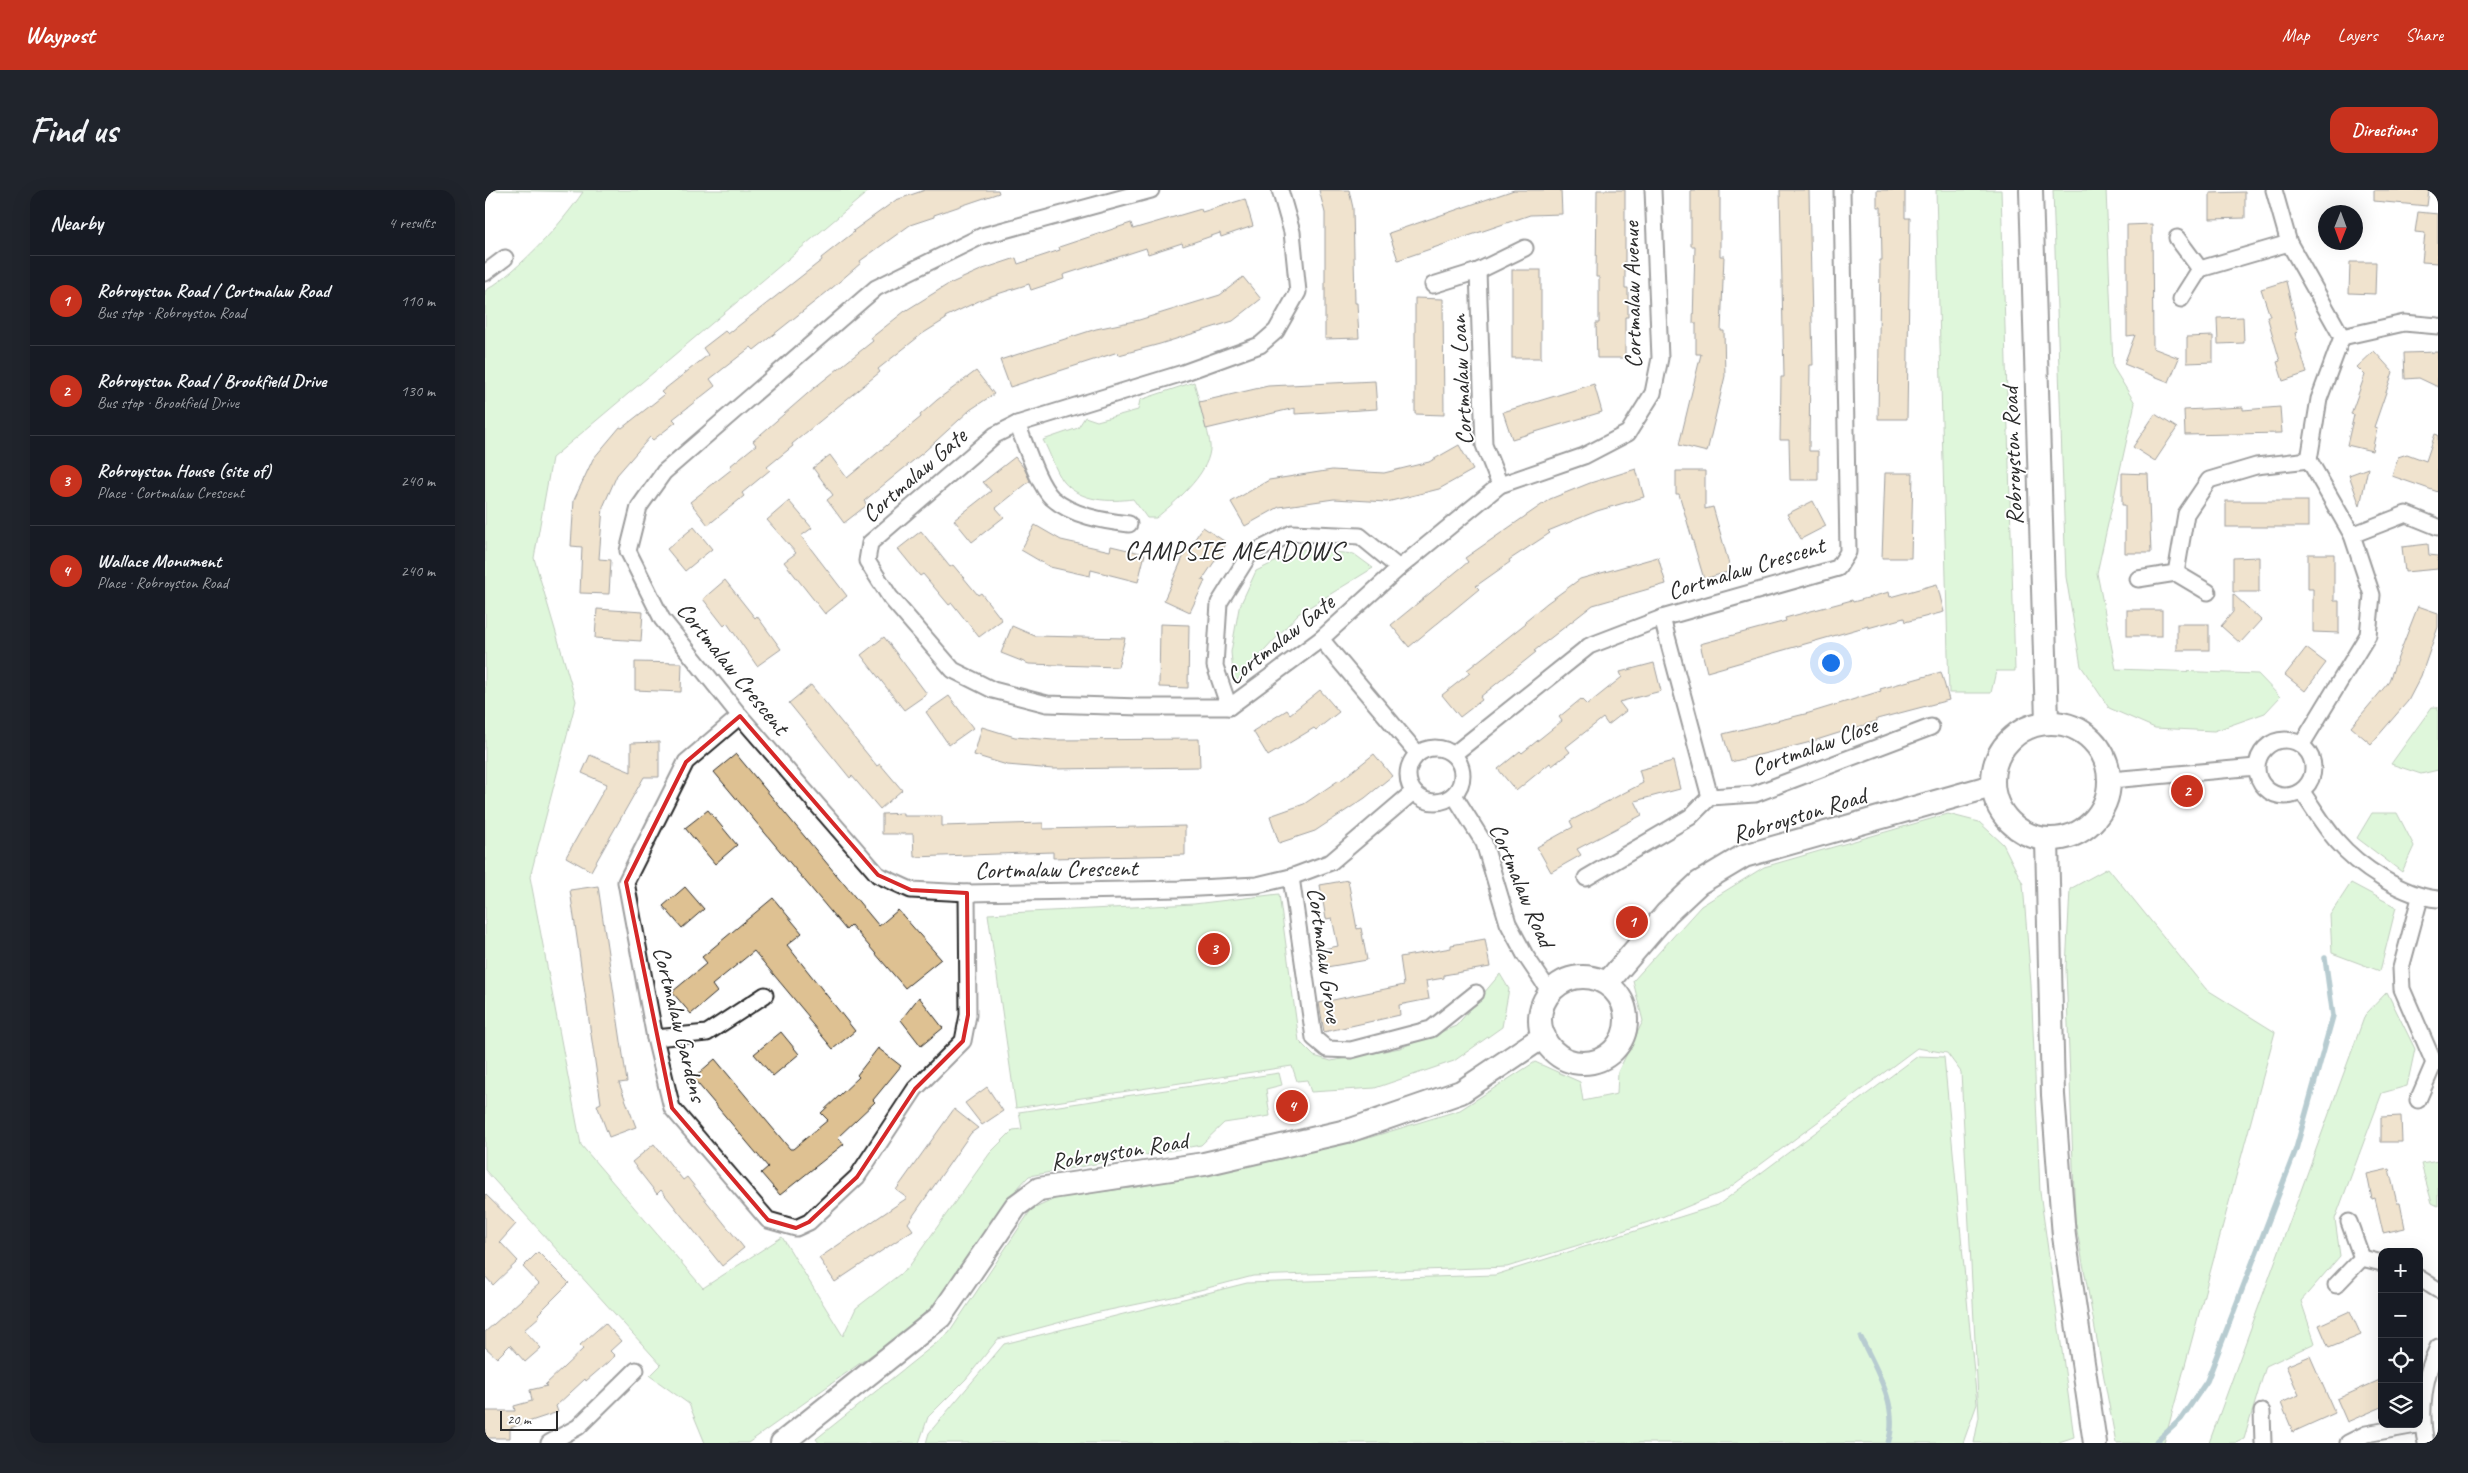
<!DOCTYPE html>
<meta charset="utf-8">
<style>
body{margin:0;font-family:Caveat,sans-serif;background:#20242c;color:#f1f3f6}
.controls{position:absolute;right:15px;bottom:15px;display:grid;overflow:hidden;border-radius:10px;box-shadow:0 5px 20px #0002}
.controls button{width:45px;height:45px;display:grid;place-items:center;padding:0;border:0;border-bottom:1px solid #363941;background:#171b24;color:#f1f3f6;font:25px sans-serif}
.compass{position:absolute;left:1833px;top:15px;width:45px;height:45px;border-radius:50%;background:#171b24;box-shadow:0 5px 20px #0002;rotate:181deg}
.scale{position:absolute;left:15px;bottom:12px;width:58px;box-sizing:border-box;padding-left:5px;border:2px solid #2b2b2b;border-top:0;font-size:14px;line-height:18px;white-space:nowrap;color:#2b2b2b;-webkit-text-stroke:4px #fff;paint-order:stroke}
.you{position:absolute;left:1345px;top:472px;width:18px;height:18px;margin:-12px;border:4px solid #fff;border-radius:50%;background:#1a73e8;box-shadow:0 0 0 8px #1a73e833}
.badge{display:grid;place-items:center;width:32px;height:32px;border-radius:50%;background:#c8321e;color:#fff;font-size:16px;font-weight:700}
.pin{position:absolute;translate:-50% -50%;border:2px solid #fff;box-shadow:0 1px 5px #0006}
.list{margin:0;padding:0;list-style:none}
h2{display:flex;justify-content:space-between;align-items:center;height:65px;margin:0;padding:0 20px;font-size:21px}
h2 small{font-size:16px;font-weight:400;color:#9ea1a6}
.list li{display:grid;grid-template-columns:32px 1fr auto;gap:15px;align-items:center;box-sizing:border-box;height:90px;padding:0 20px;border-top:1px solid #363941}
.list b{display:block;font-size:19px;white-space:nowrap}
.list p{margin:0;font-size:16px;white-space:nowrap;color:#9ea1a6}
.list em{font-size:16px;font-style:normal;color:#9ea1a6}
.icon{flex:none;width:28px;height:28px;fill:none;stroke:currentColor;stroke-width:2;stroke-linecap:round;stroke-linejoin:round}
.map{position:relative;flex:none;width:1953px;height:1253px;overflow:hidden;border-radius:15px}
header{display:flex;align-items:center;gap:30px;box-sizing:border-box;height:70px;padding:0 25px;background:#c8321e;color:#fff}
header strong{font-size:24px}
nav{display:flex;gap:28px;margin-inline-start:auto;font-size:18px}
.intro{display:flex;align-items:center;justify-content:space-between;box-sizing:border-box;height:120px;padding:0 30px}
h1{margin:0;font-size:35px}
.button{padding:12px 22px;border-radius:15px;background:#c8321e;color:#fff;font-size:18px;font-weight:700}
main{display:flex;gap:30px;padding:0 30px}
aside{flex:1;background:#171b24;border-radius:15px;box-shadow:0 5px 20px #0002}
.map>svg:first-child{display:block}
</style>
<header>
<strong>Waypost</strong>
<nav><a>Map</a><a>Layers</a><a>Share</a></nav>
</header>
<div class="intro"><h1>Find us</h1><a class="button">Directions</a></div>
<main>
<aside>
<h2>Nearby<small>4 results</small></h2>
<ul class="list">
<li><span class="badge">1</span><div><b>Robroyston Road / Cortmalaw Road</b><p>Bus stop · Robroyston Road</p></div><em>110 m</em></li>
<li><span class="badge">2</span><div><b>Robroyston Road / Brookfield Drive</b><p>Bus stop · Brookfield Drive</p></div><em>130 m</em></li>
<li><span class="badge">3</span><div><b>Robroyston House (site of)</b><p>Place · Cortmalaw Crescent</p></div><em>240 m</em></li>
<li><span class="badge">4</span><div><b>Wallace Monument</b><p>Place · Robroyston Road</p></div><em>240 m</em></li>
</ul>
</aside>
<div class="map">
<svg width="1953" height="1253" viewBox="0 0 1953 1253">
<rect width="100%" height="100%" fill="#fff"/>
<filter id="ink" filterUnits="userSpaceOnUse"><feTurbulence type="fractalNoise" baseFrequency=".02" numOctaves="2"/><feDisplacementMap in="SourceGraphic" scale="10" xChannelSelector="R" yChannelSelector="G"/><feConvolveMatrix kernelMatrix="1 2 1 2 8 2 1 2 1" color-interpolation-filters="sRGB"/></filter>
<g filter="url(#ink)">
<!-- green -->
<g fill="#b9eeb0" stroke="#728c6e">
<path d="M0,0H385L67,268L49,368L91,511L45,687L96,955L218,1098L297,1047L358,1146L371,1118L423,1078L505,963L528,940L537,939L534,922L794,883L797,895L781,899L785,926L739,933L716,955L544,986L530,1001L456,1109L409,1149L263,1253H220L204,1214L165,1186L176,1175L0,980V101C34,80 75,36 98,2Z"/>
<path d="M1451,0H1516L1530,481H1511L1506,503H1464Z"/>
<path d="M1568,0H1621L1628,177L1650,213L1612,383L1631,479L1773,484L1795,507L1780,523L1729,541L1670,538L1624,518L1596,476L1581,387Z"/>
<path d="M709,192C712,204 727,251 725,260C722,286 690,312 671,328H662L648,309C625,312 596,312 579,292C570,281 565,262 558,250L593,238L600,227L612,231L653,220L655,210Z"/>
<path d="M817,359L869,364L888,378L813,424L749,494L746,462L754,418L771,381Z"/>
<path d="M1947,517H1953V580L1936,584L1906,574Z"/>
<path d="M1887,623H1912L1929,656L1917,682L1872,648Z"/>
<path d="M1463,624L1494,632L1518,654L1538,694L1546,794L1555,1002L1589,1247L1571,1253H1489L1494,1227L1476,882L1462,863L1432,858L1240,1001L1172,1029L1120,1047L1022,1077L768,1086L692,1106L610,1123L513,1149L481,1189L443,1227L434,1253H334L331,1249L464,1143L546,1020L574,1007L653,997L880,949L975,920L1050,872L1095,892L1098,911L1132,904L1133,882L1158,831L1148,791L1216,716L1279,677Z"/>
<path d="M1623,678L1721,799L1790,842L1679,1253H1631L1590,1030L1581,778L1585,699Z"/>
<path d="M1866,693L1911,717L1895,781L1847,763L1845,725Z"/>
<path d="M794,704L814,851L829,866L846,871L915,858L971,836L1015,784L1024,799L1017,837L969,871L890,898L826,902L822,890L812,891L807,876L531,918L503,724L709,714Z"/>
<path d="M1902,802L1930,859L1922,896L1897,903L1850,1029L1855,1066L1816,1111L1830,1153L1781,1176L1759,1249L1751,1253H1724L1880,825Z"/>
<path d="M1433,866L1459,867L1492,1214L1478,1253H441L444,1243L519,1154L762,1093L1010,1085L1233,1015Z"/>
<path d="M1953,971V1016L1947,1013L1936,974Z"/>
</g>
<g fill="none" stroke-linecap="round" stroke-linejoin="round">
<!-- stream -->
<g stroke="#5f8d98" stroke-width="5.5">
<path d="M1376,1148C1391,1179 1415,1218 1403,1253"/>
<path d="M1670,1253L1696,1229L1722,1191L1811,959L1848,826L1840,768"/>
</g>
</g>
<!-- building -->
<g fill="#dec192" stroke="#2b2b2b">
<path d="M440,0H513L514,3L449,25V27L425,35L375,71L376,73L347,98L269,160L266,157L225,189L230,196L188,229L191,232L168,250L165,247L132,285L118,317L114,369L126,370L124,404L95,403L97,357L86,356L89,310L108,269L135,237L137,238L179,205L176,202L223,165L218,158L240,141L243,144L337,70L336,68L369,42L368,41L411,10Z"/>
<path d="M834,0H864L868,18L870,113H872L874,148L840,149V23Z"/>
<path d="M1029,0H1076L1077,24L1045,25L913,70L904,43Z"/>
<path d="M1112,0H1140V98H1143V127H1140V168H1112L1111,133H1114V87H1111Z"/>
<path d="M1206,0H1235V66H1239L1236,141H1239L1240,186L1222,262L1194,255L1216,164H1211V133H1208L1210,56H1206Z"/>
<path d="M1295,0H1324L1328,175H1325L1324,261H1333V290H1305L1304,250H1295L1296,187H1299Z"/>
<path d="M1392,0H1420V28H1425L1422,229H1393L1395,70H1397L1396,17H1392Z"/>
<path d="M1889,0H1944L1942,16L1889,11Z"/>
<path d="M1760,2V28L1725,29V3Z"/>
<path d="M760,9L768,36L736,47L735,43L698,56L697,53L663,64L661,58L578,85L579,89L546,100L544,94L500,108L460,127L461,129L437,144L393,179L395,182L307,254L308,256L282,277L285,280L257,303L259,306L223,335L205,312L247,279L245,276L271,255L268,251L329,198L388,151L386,148L420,121L462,95L498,79L531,68L533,74L575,60L574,57L646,33L648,39L716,19L717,22Z"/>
<path d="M1933,22L1953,24V73L1937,72L1940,43L1930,42Z"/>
<path d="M1667,34L1668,158L1694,168L1684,192L1639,174L1650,145L1642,146V35Z"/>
<path d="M1865,72H1891L1890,104L1864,103Z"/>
<rect x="1027" y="80" width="29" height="88"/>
<path d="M758,87L776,109L748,131L675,154L634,165L633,162L525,197L515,170L611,139L654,130L735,105Z"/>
<path d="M1801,91L1813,142L1810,143L1822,183L1798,191L1792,172L1795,171L1782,126H1785L1776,99Z"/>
<path d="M930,108L958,109L959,225L930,224Z"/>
<path d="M1758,127L1759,153L1733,154L1732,128Z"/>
<path d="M1728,146V172L1702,173V147Z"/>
<path d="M1889,161L1908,182L1889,237L1892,238L1887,261L1862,255L1869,225L1866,224L1880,185L1872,177Z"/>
<path d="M1953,162V197L1934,188L1920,189L1919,163Z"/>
<path d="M491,181L509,204L485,220L440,261L379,311L382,315L359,333L342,310L348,305L328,278L345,265L362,288L436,227L435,225L452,210Z"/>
<path d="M890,191L892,219L810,224V218L721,239L714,212L783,196Z"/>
<path d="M1109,194L1117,222L1027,249L1018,222Z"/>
<path d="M1758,217V220L1795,217L1797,243L1700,245L1699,220Z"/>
<path d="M1670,224L1692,238L1670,271L1648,257Z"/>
<path d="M1950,244L1953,245V302L1907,286L1913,267L1922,264L1941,271Z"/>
<path d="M974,255L988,280L954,299L902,312L849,309L794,317L760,336L746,312L784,290L847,280L899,283L944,272Z"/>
<path d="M530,267L539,278L545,291L511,318L519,327L487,352L469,330L506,301L498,292Z"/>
<path d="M1883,278L1875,316L1864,285Z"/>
<path d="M1151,279L1159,307L1112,321L1063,341L1065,343L1024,370L1025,372L991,396L994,399L924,457L906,435L983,372L980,368L1065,309L1105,293Z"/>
<path d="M1191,281H1220V319L1228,317L1246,381L1219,389L1194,304H1191Z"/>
<path d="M1400,283H1428L1426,368H1397Z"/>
<path d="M1637,283L1663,284L1666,363H1640V315H1637Z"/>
<path d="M304,311L327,338L316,346L362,406L340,424L299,372L311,363L282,330Z"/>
<path d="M1328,311L1341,336L1316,349L1302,324Z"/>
<rect x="1741" y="311" width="82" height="26"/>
<path d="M550,335L576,350L625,361L626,356L660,364L653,392L606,380L605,386L565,377L536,360Z"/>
<path d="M209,337L227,359L200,381L182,359Z"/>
<path d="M718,337L742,353L717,390L720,391L705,422L679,410L699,365Z"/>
<path d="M436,341L465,377L468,375L493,405L496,403L517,430L494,447L467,413L464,415L438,384L435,386L413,359Z"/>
<path d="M1943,354L1944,365L1953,366V379L1920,382L1917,357Z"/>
<path d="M1823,364H1849V411H1854V443L1828,442V399H1823Z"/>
<path d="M1173,367L1181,394L1108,415L1049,461L1051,462L995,507L997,510L975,527L957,505L985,483L982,480L1041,433L1040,431L1062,413L1095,389Z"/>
<path d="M1774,367V402H1748V368Z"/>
<path d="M240,390L270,428L272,426L296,459L272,476L242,433L239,436L218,409Z"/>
<path d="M1452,394L1459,422L1420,432L1419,428L1383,438V436L1222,482L1215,454L1301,431L1300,428L1367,410L1368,412L1404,402L1405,407Z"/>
<path d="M1748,404L1776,430L1755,453L1736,436L1748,422Z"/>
<path d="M1933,416L1953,423V437L1936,486L1923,511L1886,554L1866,537L1903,493Z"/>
<path d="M112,419L158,422L156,451L110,448Z"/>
<rect x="1642" y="420" width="35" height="26"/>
<path d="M675,434L704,435L703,498L674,497Z"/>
<rect x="1692" y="434" width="32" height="26"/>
<path d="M527,436L550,446L640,448L633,477L544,474L516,463Z"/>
<path d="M399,447L442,504L419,520L376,465Z"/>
<path d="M1821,458L1841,473L1820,501L1800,485Z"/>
<path d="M150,472L197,473L196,502L150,500Z"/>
<path d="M1169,473L1176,501L1134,512L1141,521L1123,535L1118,528L1081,557L1085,562L1067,576L1065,573L1031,601L1013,579L1035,561L1037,563L1077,531L1074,527L1096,509L1102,515L1137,487L1135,482Z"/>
<path d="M1456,482L1464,510L1392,529V531L1322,553L1246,572L1238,544L1324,523L1396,501L1395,499Z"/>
<path d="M326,495L392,576L395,574L417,600L395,619L367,586L365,588L304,513Z"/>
<path d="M835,500L854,522L831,540L829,538L783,566L768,541L802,520L805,524Z"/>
<path d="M464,506L488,538L464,555L441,522Z"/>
<path d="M497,537L530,547L569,550L714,549L715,577L568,579L522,575L489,565Z"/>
<path d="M174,552V587H159L106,681L81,667L122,594L97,583L105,565L146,582V553Z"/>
<path d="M251,564L394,736L413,720L456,769L420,798L366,735L361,740L229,582Z"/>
<path d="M889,564L907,586L880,608L830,641L794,653L785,626L819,614L854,590L855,591Z"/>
<path d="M1188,571L1195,599L1150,611L1157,625L1092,659L1096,665L1066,682L1052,657L1088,637L1085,631L1158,593L1154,580Z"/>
<path d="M223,620L252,655L230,674L200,638Z"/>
<path d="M418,623V626H457V636L558,633V639L700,636V665L568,668V662L429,667L428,644H397V624Z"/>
<path d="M863,690L872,739L876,738L882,770L836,778L833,760L853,756L847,728L841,729L835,695Z"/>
<path d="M113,696L142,892L134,893L151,937L124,947L112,915L116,913L85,700Z"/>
<path d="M200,697L219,719L197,738L178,716Z"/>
<path d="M288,708L317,743L302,755L370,841L348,859L322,828L324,827L269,761L227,795L232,802L206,824L187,802L222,773L217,767Z"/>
<path d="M1000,749L1005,777L959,785V788L941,791L944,809L914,815L915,825L839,842L834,813L919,795L915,767L966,758V755Z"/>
<path d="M434,807L458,838L436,856L416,830Z"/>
<path d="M296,842L314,864L288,886L269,864Z"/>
<path d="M393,858L416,876L388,910L390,912L353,947L359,954L295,1005L276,983L283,977L208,888L230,869L305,959H308L343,930L336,923L374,887L372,885Z"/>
<path d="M502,897L518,921L497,935L480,913Z"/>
<path d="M469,919L493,938L486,943L423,1033L428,1040L350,1092L334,1068L422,1008L411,1000Z"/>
<path d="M1916,926L1917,952H1896V927Z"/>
<path d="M169,954L198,990L202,987L259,1058L237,1076L176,1000L172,1004L147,972Z"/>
<path d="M1904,979L1912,1013H1915L1920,1038L1898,1043L1890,1008L1887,1009L1882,984Z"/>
<path d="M0,1004L31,1034L15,1052L33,1071L8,1095L0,1086Z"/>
<path d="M53,1062L84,1093L53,1124L55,1126L39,1140L56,1158L40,1172L25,1155L12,1168L0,1157V1142L54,1094L38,1077Z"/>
<path d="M1865,1121L1876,1145L1844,1158L1834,1135Z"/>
<path d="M120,1133L136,1151L125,1161L130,1166L101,1191L100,1189L71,1216L73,1222L25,1238V1248H0V1221H30L29,1216L47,1211L45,1200L62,1196L60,1195L98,1159L95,1155Z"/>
<path d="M1825,1166L1850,1223L1808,1242L1796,1213L1814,1205L1801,1176Z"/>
<path d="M1897,1189V1217L1862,1232L1852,1209Z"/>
</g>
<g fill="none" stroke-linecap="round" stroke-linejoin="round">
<defs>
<g id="street">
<path d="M666,0L497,46L391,98L179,282L154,317L143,361L177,429L255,526L393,685L426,700L482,703L694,699L772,695L806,687L846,672L928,602"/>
<path d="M795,0L807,42L813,102L791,141L775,155L698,183L532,234L510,245L385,353L382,371L405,407L468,480L508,500L562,514L654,517H744L836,449L914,378L1015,295L1099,266L1143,243L1168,203L1175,168L1168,0"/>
<path d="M1789,0L1804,53L1857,147L1834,209L1824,270L1867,345L1887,405L1883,445L1817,554"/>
<path d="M1692,48L1715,79L1696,109"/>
<path d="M1715,79L1804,53"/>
<path d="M993,81L999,255L1015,295"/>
<path d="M0,83L20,68"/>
<path d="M948,95L993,81L1040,58"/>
<path d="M1857,147L1919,133L1953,136"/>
<path d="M532,234C541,255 552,293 567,308C587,326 619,331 644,334"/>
<path d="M1867,345L1921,324L1953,337"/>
<path d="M1691,383L1701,324L1724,290L1771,276L1824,270"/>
<path d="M1653,389L1691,383L1723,402"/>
<path d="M1177,428L1225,607"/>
<path d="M836,449L932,563"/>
<path d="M744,517L730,476L734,413L764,365L807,343L875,346L914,378"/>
<path d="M255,526L201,572L141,692L170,848L187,918L283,1030L311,1038L324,1032L372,987L430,899L478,851L483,825L482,703"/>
<circle cx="1800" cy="578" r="28"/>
<circle cx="950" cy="585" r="27"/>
<path d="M969,564L1104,456L1177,428L1353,378L1363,362L1357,0"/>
<path d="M1626,590L1771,577"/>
<path d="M1817,602C1828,617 1838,635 1851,650C1874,677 1918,706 1953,709"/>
<path d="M969,605L999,653L1023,733L1040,765L1065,802"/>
<path d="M806,687L829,848L842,859L866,860L946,839L991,803"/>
<path d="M1101,688L1205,627L1225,607L1270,604L1446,537"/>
<path d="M1935,708L1916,778L1917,799L1949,873"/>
<path d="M170,848L222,843L280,805"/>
<path d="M1933,910L1949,873H1953"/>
<path d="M1877,1068L1897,1073"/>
<path d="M1934,1088L1953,1100"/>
<path d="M1851,1095L1877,1068L1864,1032"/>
<path d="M1777,1222L1778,1253"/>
<path d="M64,1253L93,1237L151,1180"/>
<path d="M1863,1253L1881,1244L1937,1234"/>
<path d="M1941,1253C1934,1223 1939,1185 1953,1157"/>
</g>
<g id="secondary">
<path d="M1546,0L1562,531"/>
<circle cx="1566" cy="591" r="58"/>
<path d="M1562,650L1568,905L1579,1046L1610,1253"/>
<circle cx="1098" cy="830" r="43"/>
<path d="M1122,793L1182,723L1214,693L1259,666L1507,596"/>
<path d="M297,1253L455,1127L531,1016L554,999L719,974L866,940L976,902L1059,846"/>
</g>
</defs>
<!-- street casing -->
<use href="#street" stroke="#2b2b2b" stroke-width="19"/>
<!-- secondary casing -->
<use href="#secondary" stroke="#2b2b2b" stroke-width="26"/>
<!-- street -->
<use href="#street" stroke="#fff" stroke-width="15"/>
<!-- secondary -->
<use href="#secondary" stroke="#fff" stroke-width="22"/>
</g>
</g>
<!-- marked area -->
<path d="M0 0H1953V1253H0ZM255,526L393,685L426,700L482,703L483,825L478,851L430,899L372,987L324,1032L311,1038L283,1030L187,918L141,692L201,572Z" fill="#fff" fill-opacity=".55" fill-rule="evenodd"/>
<path fill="none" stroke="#d62828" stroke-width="4" stroke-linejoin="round" d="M255,526L393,685L426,700L482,703L483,825L478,851L430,899L372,987L324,1032L311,1038L283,1030L187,918L141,692L201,572Z"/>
<g text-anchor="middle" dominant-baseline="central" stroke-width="4" stroke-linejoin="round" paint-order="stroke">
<!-- street labels -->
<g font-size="24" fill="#2b2b2b" stroke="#fff">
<text transform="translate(1147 105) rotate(-91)">Cortmalaw Avenue</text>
<text transform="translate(976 190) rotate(-93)">Cortmalaw Loan</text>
<text transform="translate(1527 266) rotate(-92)">Robroyston Road</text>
<text transform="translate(429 285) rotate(-41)">Cortmalaw Gate</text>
<text transform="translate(1261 378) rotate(-17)">Cortmalaw Crescent</text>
<text transform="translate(795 449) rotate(-38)">Cortmalaw Gate</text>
<text transform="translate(248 478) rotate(51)">Cortmalaw Crescent</text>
<text transform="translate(1329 556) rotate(-20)">Cortmalaw Close</text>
<text transform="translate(1314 625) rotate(-17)">Robroyston Road</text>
<text transform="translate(571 679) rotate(-1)">Cortmalaw Crescent</text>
<text transform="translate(1037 695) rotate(67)">Cortmalaw Road</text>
<text transform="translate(840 765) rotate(82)">Cortmalaw Grove</text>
<text transform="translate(195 834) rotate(76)">Cortmalaw Gardens</text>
<text transform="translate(634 961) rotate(-9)">Robroyston Road</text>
</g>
<!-- quarter labels -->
<g font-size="26" letter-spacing="1" fill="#2b2b2b" stroke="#fff">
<text x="749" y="360">CAMPSIE MEADOWS</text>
</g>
</g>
</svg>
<div class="controls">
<button>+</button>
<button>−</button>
<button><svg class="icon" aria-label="locate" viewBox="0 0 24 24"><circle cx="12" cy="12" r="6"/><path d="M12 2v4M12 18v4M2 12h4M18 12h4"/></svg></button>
<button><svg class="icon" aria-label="layers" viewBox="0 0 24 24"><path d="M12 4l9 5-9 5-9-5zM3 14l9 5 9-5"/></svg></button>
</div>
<svg class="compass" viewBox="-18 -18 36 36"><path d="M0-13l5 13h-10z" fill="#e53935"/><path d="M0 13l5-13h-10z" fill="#9ea1a6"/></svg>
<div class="scale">20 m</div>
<div class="you"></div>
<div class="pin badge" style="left:1147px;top:732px">1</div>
<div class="pin badge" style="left:1702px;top:601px">2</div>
<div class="pin badge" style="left:729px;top:759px">3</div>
<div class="pin badge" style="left:807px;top:916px">4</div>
</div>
</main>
